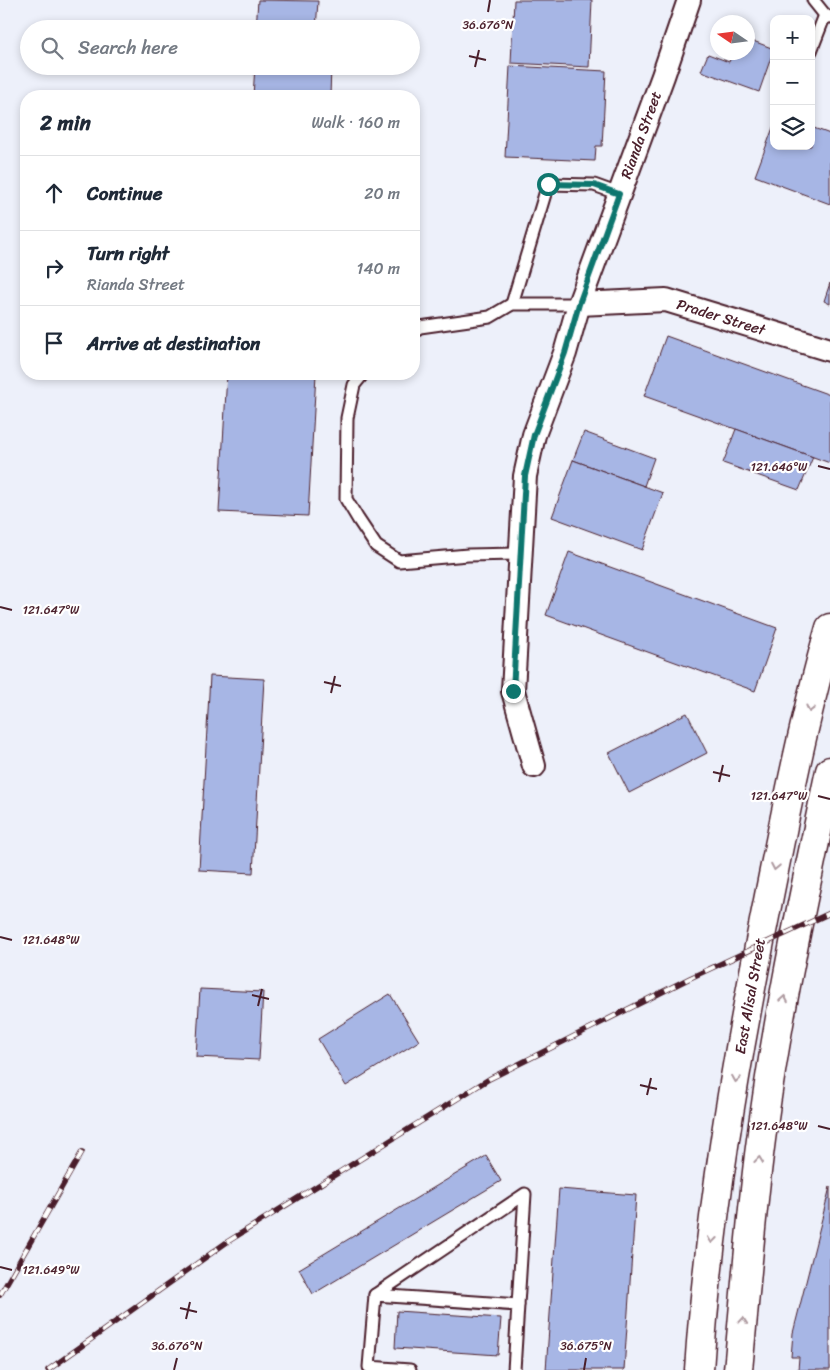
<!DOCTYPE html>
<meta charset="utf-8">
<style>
body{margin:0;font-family:Sriracha,sans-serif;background:#f6f6f7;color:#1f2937}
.controls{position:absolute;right:15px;top:15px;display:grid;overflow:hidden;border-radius:10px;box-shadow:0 2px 8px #0003}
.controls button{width:45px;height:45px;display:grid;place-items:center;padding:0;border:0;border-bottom:1px solid #e0e1e3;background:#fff;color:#1f2937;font:25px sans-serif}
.compass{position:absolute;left:710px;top:15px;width:45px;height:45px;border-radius:50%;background:#fff;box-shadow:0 2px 8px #0003;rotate:283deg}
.stop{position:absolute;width:15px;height:15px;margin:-11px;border:4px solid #0f766e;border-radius:50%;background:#fff}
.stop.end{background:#0f766e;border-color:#fff;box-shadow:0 1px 5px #0008}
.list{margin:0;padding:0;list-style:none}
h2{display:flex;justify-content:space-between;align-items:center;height:65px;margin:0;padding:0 20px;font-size:21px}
h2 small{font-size:16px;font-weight:400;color:#747a83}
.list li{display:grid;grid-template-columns:32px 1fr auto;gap:15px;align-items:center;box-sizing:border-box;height:75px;padding:0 20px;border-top:1px solid #e0e1e3}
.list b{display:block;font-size:19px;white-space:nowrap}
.list p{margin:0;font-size:16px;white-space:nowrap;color:#747a83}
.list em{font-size:16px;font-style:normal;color:#747a83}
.icon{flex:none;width:28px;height:28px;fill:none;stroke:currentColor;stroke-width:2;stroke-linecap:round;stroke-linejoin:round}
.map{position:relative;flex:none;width:830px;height:1370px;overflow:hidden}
.search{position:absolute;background:#fff;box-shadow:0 2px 8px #0003;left:20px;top:20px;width:400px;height:55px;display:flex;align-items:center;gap:12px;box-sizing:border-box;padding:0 18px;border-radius:28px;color:#747a83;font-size:19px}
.panel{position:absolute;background:#fff;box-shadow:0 2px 8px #0003;left:20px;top:90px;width:400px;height:290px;border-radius:20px}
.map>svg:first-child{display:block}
</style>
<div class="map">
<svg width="830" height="1370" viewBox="0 0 830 1370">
<rect width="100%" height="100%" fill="#edf0fa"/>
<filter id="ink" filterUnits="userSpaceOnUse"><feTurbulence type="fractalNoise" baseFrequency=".02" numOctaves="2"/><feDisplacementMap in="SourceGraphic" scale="10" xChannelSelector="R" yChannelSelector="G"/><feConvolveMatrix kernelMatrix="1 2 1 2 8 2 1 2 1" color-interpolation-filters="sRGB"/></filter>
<g filter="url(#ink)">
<!-- building -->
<g fill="#a7b6e5" stroke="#4a1f2b">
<path d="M258,0L318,1L316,29H256Z"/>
<path d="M514,0H592L589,67L511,63Z"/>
<path d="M748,39L774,49L759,92L701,71L708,54L729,62L733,52H748Z"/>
<path d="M255,66H331L330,96H253Z"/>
<path d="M510,66L606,71L602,146H596L595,161L505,157Z"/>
<path d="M774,125V146H811V127L830,134V204L755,176Z"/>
<path d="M830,283V304L824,301Z"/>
<path d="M666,336L830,395V463L644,396Z"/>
<path d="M227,374H316L308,516L219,512Z"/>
<path d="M736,429L813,457L799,490L723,463Z"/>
<path d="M584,432L654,458L644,486L573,460Z"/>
<path d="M573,460L663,493L642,550L552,517Z"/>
<path d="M569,552L777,628L755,691L546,615Z"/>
<path d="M210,676L264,679L253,873L199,870Z"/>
<path d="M687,713L707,753L629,793L609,753Z"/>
<path d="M200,989L263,992L259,1060L196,1057Z"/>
<path d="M390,994L419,1041L346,1086L318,1039Z"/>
<path d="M486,1156L501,1181L313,1294L299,1269Z"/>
<path d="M830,1187V1370H798L799,1357H791L793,1333Z"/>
<path d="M559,1189L636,1195L624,1370H546Z"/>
<path d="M397,1311L501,1318L498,1355L395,1348Z"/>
</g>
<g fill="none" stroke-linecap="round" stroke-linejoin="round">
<defs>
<g id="service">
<path d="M813,0L825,15L830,17"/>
<path d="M811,51L825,15"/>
<path d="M512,304L548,184L594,185L619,194"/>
<path d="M414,331L420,327L490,317L512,304H579"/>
<path d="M363,374L354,385L347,418L346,499L358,519L376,546L399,561L468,555L522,554"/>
<path d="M375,1295L525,1194L518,1305"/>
<path d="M410,1370L369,1367L375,1295L518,1305L514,1370"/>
</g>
<g id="minor">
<path d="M579,304L666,300L830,350"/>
<path d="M534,766L513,691L525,476L534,435L565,353L579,304L663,76L689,0"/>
</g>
<g id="secondary">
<path d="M699,1370C709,1218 735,1066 765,916C784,820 803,722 830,628"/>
<path d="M738,1370C745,1298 750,1227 759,1155C775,1026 803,898 830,771"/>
</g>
</defs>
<!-- service casing -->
<use href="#service" stroke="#4a1f2b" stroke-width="15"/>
<!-- minor casing -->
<use href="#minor" stroke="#4a1f2b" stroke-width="26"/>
<!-- secondary casing -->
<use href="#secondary" stroke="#4a1f2b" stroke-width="31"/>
<!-- service -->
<use href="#service" stroke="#fff" stroke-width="11"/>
<!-- minor -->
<use href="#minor" stroke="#fff" stroke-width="22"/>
<!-- secondary -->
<use href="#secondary" stroke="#fff" stroke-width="28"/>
<defs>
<g id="rail">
<path d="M0,1295L82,1152"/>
<path d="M48,1370L227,1242L489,1079L690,978L830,913"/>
</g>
</defs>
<!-- rail casing -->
<use href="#rail" stroke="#4a1f2b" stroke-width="5.5"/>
<!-- rail -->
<use href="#rail" stroke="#fff" stroke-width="4" stroke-dasharray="11" stroke-linecap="butt"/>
</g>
<!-- one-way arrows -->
<defs><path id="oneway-chevron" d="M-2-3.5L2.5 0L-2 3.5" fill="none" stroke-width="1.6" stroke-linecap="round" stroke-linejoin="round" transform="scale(1.25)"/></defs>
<g stroke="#ae9aa0">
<use href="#oneway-chevron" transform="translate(810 709) rotate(104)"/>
<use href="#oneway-chevron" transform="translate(775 867) rotate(101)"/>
<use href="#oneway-chevron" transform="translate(784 999) rotate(-80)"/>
<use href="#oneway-chevron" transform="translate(736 1079) rotate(99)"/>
<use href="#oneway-chevron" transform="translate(759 1160) rotate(-83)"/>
<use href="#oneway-chevron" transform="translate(712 1240) rotate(97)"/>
<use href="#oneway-chevron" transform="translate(743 1321) rotate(-85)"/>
</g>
</g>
<g fill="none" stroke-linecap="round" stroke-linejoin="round" filter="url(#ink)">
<!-- route -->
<path stroke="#0f766e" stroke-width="6" d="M513,691L525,476L534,435L565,353L579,304L619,194L594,185L548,184"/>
</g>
<!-- ticks -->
<path fill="none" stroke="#4a1f2b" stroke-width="2" d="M488,12L490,0M469,56L486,60M475,67L479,50M818,466L830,469M0,607L12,610M324,682L341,686M331,693L335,676M713,772L730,776M719,782L723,765M818,796L830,799M0,937L12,940M252,995L269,999M258,1006L262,989M640,1085L657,1089M647,1095L651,1078M818,1126L830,1129M0,1267L12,1270M180,1308L197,1312M186,1319L190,1302M174,1370L177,1358M584,1370L586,1358"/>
<g text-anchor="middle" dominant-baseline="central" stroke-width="4.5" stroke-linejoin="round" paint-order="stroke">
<!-- street labels -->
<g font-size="15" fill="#4a1f2b" stroke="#fff">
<text transform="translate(641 135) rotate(-70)">Rianda Street</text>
<text transform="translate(721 317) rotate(17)">Prader Street</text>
<text transform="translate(750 996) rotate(-80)">East Alisal Street</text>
</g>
</g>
<g font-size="12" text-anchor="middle" fill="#4a1f2b" stroke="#fff" stroke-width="4.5" stroke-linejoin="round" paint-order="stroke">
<text x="488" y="29">36.676°N</text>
<text x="779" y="471">121.646°W</text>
<text x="51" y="614">121.647°W</text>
<text x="779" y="800">121.647°W</text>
<text x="51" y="944">121.648°W</text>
<text x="779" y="1130">121.648°W</text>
<text x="51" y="1274">121.649°W</text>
<text x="177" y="1350">36.676°N</text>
<text x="586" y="1350">36.675°N</text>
</g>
</svg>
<div class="controls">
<button>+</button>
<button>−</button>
<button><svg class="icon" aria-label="layers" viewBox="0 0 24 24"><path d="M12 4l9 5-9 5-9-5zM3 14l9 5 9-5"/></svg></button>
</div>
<svg class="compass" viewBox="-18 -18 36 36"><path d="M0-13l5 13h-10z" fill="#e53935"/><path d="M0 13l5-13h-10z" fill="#747a83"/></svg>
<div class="stop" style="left:548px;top:184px"></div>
<div class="stop end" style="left:513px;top:691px"></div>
<div class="search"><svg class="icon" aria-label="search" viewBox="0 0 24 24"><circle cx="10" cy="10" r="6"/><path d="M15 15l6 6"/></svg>Search here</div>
<section class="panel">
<h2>2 min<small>Walk · 160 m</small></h2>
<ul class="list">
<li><svg class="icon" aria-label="ahead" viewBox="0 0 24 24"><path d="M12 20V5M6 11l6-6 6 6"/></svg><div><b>Continue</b></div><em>20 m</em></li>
<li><svg class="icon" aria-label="right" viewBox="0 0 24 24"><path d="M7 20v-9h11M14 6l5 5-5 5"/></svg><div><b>Turn right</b><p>Rianda Street</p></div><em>140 m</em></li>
<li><svg class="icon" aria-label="arrive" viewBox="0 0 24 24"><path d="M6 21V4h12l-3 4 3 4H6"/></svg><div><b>Arrive at destination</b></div></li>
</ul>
</section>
</div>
